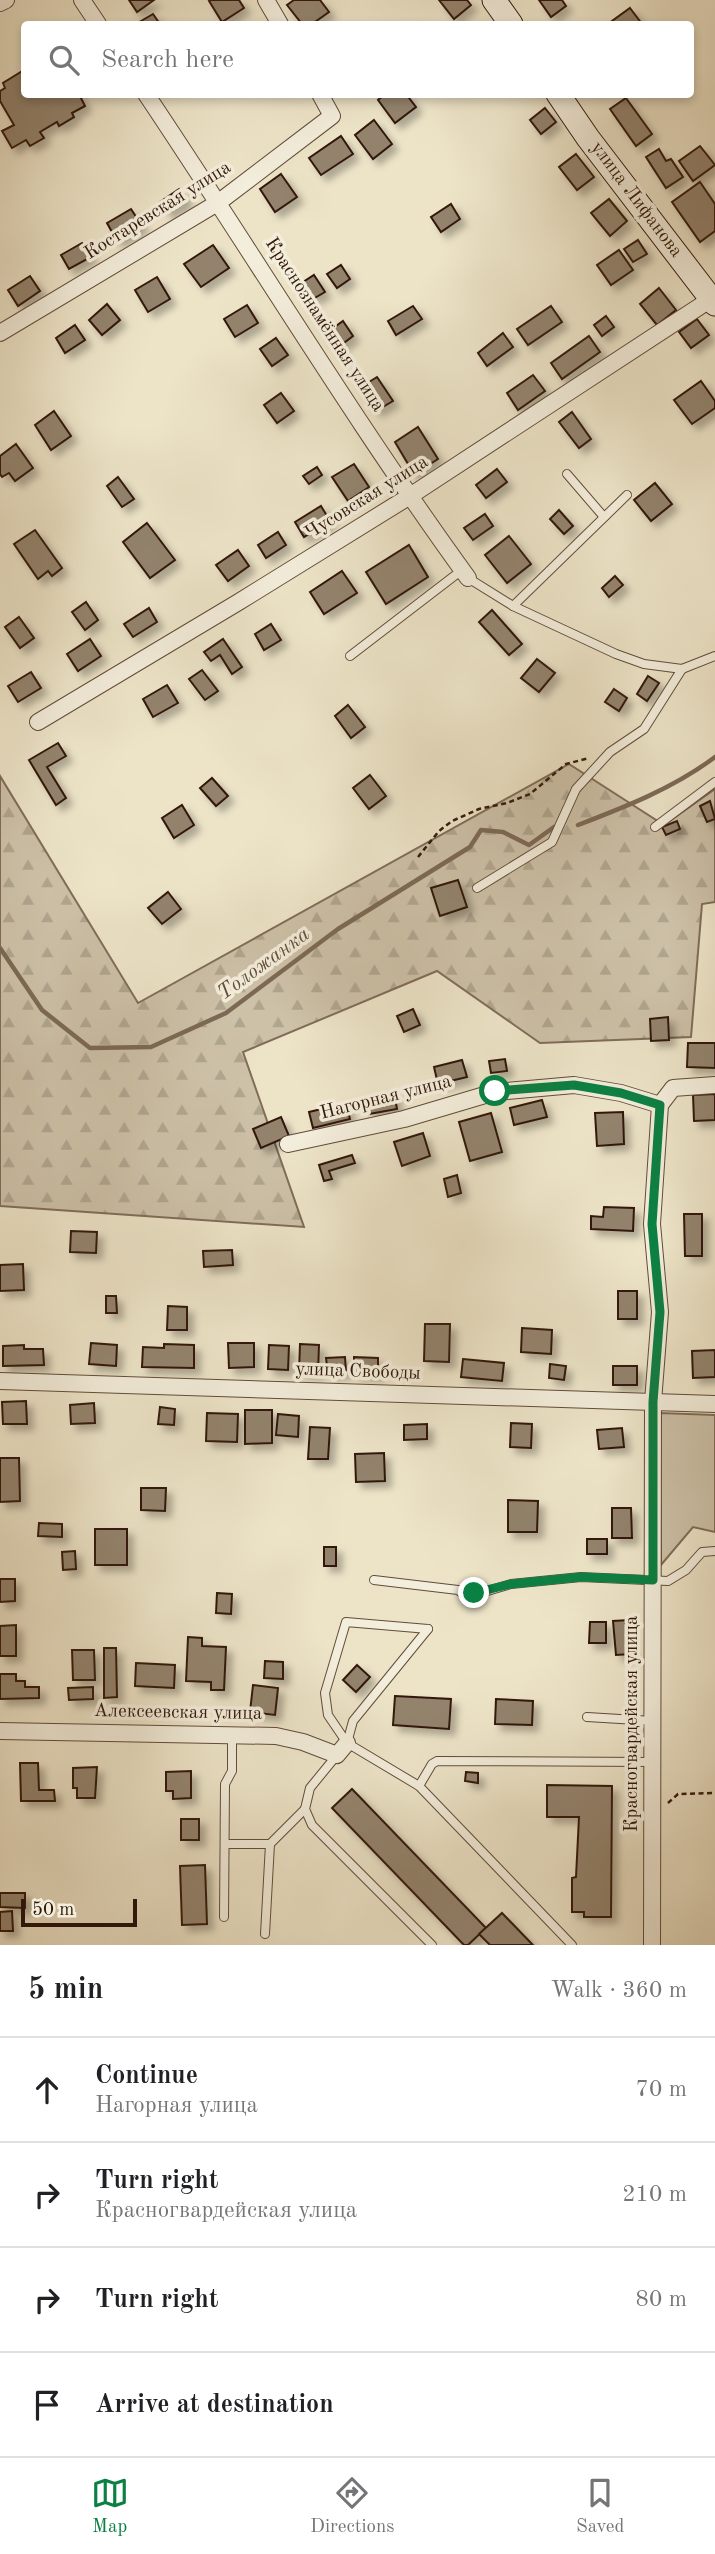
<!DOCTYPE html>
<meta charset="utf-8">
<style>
body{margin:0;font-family:"Old Standard TT",serif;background:#f2f2f2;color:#202124}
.scale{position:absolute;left:21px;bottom:18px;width:116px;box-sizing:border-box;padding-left:7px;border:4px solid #32190a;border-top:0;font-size:19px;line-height:24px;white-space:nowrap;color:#32190a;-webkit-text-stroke:5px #f3eddb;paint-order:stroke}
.stop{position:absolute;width:21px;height:21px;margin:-16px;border:5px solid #0b8043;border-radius:50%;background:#fff}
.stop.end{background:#0b8043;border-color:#fff;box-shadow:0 2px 7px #0008}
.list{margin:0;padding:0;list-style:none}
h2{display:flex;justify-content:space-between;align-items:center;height:91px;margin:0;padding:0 28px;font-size:30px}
h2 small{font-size:23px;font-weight:400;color:#757577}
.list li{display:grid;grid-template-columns:46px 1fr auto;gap:21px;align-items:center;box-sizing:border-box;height:105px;padding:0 28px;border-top:2px solid #e0e0e0}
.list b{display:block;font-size:26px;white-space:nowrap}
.list p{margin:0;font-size:23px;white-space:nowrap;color:#757577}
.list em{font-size:23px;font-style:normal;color:#757577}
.icon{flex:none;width:38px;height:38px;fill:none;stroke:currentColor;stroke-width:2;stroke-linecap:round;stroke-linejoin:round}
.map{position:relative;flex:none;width:715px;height:1945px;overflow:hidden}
.search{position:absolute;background:#fff;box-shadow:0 4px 10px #0003;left:21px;right:21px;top:21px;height:77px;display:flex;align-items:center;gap:18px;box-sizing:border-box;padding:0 24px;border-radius:7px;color:#757577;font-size:26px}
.sheet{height:511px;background:#fff}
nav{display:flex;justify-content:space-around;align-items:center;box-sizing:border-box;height:98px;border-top:2px solid #e0e0e0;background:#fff;font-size:19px;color:#757577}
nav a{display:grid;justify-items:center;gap:4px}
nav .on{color:#0b8043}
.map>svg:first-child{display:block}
</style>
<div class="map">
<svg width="715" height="1945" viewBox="0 0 715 1945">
<defs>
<pattern id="forest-firs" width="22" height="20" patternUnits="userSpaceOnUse" patternTransform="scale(1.75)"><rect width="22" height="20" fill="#cdc1a8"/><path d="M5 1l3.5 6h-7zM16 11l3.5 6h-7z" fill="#b0a58f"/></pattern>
<filter id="shadow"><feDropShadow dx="6" dy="6" stdDeviation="3.5" flood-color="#0004"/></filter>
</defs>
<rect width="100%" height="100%" fill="#ede4c8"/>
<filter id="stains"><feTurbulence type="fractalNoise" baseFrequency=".00286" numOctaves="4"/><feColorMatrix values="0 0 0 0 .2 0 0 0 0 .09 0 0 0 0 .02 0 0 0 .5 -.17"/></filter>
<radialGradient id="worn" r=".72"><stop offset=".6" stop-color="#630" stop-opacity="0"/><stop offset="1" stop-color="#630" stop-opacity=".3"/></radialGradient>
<!-- green -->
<path fill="#cdc1a8" stroke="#806d59" stroke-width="2" d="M660,1413L715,1415V1532L693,1527L661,1565Z"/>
<!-- forest -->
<path fill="url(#forest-firs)" stroke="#806d59" stroke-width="2" d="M569,764L664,825L715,789V902L702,904L691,1037L540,1043L437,971L243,1052L304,1227L0,1206V776L138,1003Z"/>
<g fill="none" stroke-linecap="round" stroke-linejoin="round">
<!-- stream -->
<g stroke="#7c6955" stroke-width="4.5">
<path d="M578,825C625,807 674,788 715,757"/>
<path d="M0,948L42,1010L90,1048L151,1047L226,1013L338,929L470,847L481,830L503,832L529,845L554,827"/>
</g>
</g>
<!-- building -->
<g fill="#93836d" stroke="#32190a" stroke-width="2" filter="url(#shadow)">
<path d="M129,0H154L137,12Z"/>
<path d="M211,0H239L244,8L222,22L209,1Z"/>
<path d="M294,0H320L329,12L312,24H302L287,5Z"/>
<path d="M439,0H467L471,5L454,19Z"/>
<path d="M539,0H562L566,6L551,17Z"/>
<path d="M630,8L642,24H614L612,21Z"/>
<path d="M153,14L160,24H136Z"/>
<path d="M24,70V94H79L85,106L72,113L74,117L59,126L57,122L40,132L44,138L30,146L26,140L12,148L2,131L14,125L0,101V91L5,88L3,83Z"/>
<path d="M385,94H406L416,107L395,123L378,100Z"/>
<path d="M626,98L652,134L636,146L610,109Z"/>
<path d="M545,108L556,122L541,134L530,120Z"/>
<path d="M374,120L392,144L373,159L355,135Z"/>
<path d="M341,136L353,154L321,175L309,158Z"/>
<path d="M700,146L715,165L693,181L679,161Z"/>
<path d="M659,149L666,161L671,159L683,177L666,188L646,157Z"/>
<path d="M576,154L594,177L577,190L559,167Z"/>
<path d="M281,174L297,197L275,212L260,189Z"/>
<path d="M700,182L715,204V231L700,242L672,202Z"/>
<path d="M179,189L187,200L168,213L160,202Z"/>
<path d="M609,199L627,221L610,236L591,213Z"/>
<path d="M451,204L460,219L441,232L431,217Z"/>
<path d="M131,209L142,226L117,241L107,223Z"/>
<path d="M638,240L647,254L633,262L624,249Z"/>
<path d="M82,243L91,257L69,269L61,255Z"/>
<path d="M213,245L229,268L201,287L184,264Z"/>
<path d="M619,250L633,270L611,285L597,265Z"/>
<path d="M341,265L350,279L337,288L327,274Z"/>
<path d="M314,275L325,292L313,299L303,282Z"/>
<path d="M30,276L40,291L18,306L8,290Z"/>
<path d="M157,277L170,299L148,312L135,290Z"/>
<path d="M659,288L676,310L657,325L640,304Z"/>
<path d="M107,304L120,320L102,335L89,320Z"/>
<path d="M247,305L258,323L235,337L224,319Z"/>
<path d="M413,306L422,319L396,335L388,321Z"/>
<path d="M551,306L562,322L528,345L517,329Z"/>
<path d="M606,316L614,327L602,336L594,325Z"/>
<path d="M697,319L709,335L691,348L679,332Z"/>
<path d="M343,321L353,336L336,349L325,334Z"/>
<path d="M75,325L85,340L65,353L56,338Z"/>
<path d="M503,333L513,347L487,366L478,353Z"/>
<path d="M589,336L600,352L562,379L551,363Z"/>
<path d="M276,338L288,355L272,366L260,349Z"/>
<path d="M533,375L545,391L518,410L507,393Z"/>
<path d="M377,377L393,401L376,411L361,387Z"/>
<path d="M701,381L715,401V408L692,424L674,400Z"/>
<path d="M281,393L294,411L277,423L264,405Z"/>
<path d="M54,411L71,436L51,450L35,425Z"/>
<path d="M572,412L591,439L579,448L559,422Z"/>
<path d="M418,427L438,459L414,474L395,442Z"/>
<path d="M16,444L33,468L15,481L9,473L2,477L0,474V456Z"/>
<path d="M354,464L369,487L348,501L332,477Z"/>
<path d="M317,467L322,475L309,484L303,476Z"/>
<path d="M497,469L507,482L486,498L476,485Z"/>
<path d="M118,477L134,499L122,507L107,486Z"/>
<path d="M655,483L672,504L651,521L634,500Z"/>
<path d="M321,506L330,521L304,537L295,522Z"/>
<path d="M559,510L573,526L564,534L550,519Z"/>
<path d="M485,514L493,526L473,540L464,528Z"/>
<path d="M147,523L175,560L150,578L123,542Z"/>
<path d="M35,530L62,568L52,576L48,571L38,579L14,544Z"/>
<path d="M278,532L286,545L266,558L258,545Z"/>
<path d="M509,536L531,564L507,583L485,555Z"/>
<path d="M409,545L428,577L386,604L366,572Z"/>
<path d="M238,550L249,566L228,581L216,565Z"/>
<path d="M342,571L357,593L324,614L310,592Z"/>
<path d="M615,576L623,585L609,597L602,588Z"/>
<path d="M86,602L98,620L85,630L72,612Z"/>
<path d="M149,608L157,622L133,637L124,624Z"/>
<path d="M492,610L522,644L509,655L479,622Z"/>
<path d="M19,617L34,638L20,648L5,627Z"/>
<path d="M271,624L281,640L264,650L255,634Z"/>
<path d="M90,639L101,656L78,671L67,654Z"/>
<path d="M223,639L242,667L232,674L220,655L211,661L204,652Z"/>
<path d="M537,659L555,673L539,692L521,678Z"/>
<path d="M202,670L218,691L205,700L189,679Z"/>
<path d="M31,672L41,688L18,702L8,686Z"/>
<path d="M648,676L659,683L647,701L637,694Z"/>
<path d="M167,685L178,703L153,717L143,699Z"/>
<path d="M614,689L627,698L619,711L605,702Z"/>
<path d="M348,705L365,727L351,738L335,716Z"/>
<path d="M58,743L66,756L47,767L66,798L56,805L29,760Z"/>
<path d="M370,775L386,796L369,809L353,788Z"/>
<path d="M212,778L228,796L216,806L200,788Z"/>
<path d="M710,801L715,819L707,822L700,806Z"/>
<path d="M182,805L194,825L174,838L162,818Z"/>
<path d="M677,821L680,829L666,835L662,827Z"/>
<path d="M458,880L467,907L440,916L431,888Z"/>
<path d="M168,892L181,909L162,924L148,908Z"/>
<path d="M413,1009L420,1025L404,1032L397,1016Z"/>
<path d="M668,1017L669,1040L651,1041L650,1019Z"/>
<path d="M688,1043H715V1068L687,1067Z"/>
<path d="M505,1059L507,1071L491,1073L489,1061Z"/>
<path d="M462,1060L467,1077L438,1084L434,1067Z"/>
<path d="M394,1092L397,1109L369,1114L366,1098Z"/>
<path d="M715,1094V1120L694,1121L693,1095Z"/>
<path d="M542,1100L547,1117L514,1125L510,1108Z"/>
<path d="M346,1103L350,1119L313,1128L309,1112Z"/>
<path d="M623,1112L624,1144L597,1146L595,1113Z"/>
<path d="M491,1113L502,1152L470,1161L459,1122Z"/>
<path d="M281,1117L289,1136L261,1148L253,1129Z"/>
<path d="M423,1133L430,1156L402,1166L394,1142Z"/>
<path d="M352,1155L355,1163L329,1171L332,1179L324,1181L319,1165Z"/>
<path d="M457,1175L461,1193L448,1197L444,1179Z"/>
<path d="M604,1207L634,1208L633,1231L591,1229V1216L603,1217Z"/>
<path d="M684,1214H702V1256H685Z"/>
<path d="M71,1231L97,1232L96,1253L70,1252Z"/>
<path d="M232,1250L233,1265L204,1267L203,1251Z"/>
<path d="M23,1264L24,1290L0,1291V1265Z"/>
<rect x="618" y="1291" width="19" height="28"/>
<path d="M106,1296H116L117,1313H106Z"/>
<path d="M168,1306L187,1307V1330H167Z"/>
<path d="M425,1324H450L449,1362L424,1361Z"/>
<path d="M522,1328L552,1330L551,1354L521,1352Z"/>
<path d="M91,1343L117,1345L116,1366L89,1364Z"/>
<path d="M228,1343H254V1367L229,1368Z"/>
<path d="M164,1344L194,1345V1368L142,1367L143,1347L164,1348Z"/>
<path d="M300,1344L319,1345L318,1373L299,1372Z"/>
<path d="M24,1345V1349H43L44,1365L3,1366V1346Z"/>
<path d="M269,1345L289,1346L288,1370L268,1369Z"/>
<path d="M715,1350V1377L693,1378L692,1351Z"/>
<path d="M345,1357L346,1372L328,1374L326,1358Z"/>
<path d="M354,1357L378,1358V1375L354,1374Z"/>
<path d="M463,1359L504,1363L502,1381L461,1377Z"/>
<path d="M550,1364L566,1366L564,1380L549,1378Z"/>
<rect x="613" y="1366" width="24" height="19"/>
<path d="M26,1401L27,1424H3L2,1402Z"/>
<path d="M94,1403L95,1423L71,1424L70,1405Z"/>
<path d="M160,1407L175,1409L174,1425L158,1424Z"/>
<path d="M245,1410H272V1443L245,1444Z"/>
<path d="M207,1413L238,1414L237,1442L206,1441Z"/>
<path d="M278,1414L299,1416L298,1437L276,1435Z"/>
<path d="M511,1423L532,1424L531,1448L510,1447Z"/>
<path d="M427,1424V1439L404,1440V1425Z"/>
<path d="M310,1427L330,1428L328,1459H308Z"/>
<path d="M622,1428L624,1447L599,1449L597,1430Z"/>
<path d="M384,1453L385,1481L356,1482L355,1454Z"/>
<path d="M0,1458H19L20,1501L0,1502Z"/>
<path d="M141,1488H166L165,1511L141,1510Z"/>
<path d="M508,1500L538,1501L537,1532H508Z"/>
<path d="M612,1508H631L632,1538H612Z"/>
<path d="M39,1523L62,1524V1537L38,1536Z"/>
<rect x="95" y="1529" width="32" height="36"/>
<rect x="587" y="1539" width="20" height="15"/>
<rect x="324" y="1547" width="12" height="19"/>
<path d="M75,1551L76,1569L63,1570L62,1552Z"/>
<path d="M0,1579H15V1601L0,1602Z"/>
<path d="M217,1593L232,1594L231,1614L216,1613Z"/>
<path d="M629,1620L631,1654L616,1655L613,1621Z"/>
<path d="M590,1622H606V1643H589Z"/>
<path d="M16,1625V1656H0V1626Z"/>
<path d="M188,1637L202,1638V1646L226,1647L224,1690H211V1682L186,1681Z"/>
<path d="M104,1648H116L117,1697L104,1698Z"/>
<path d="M72,1650H94L95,1680H73Z"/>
<path d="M265,1661L283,1662V1679L264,1678Z"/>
<path d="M136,1663L175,1665L174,1688L135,1686Z"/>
<path d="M357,1665L370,1677L356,1692L343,1680Z"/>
<path d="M0,1674H16V1681H25V1687H39V1698L0,1699Z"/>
<path d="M253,1685L278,1688L275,1715L250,1712Z"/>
<path d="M93,1687V1699L69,1700L68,1688Z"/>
<path d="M395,1696L451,1699L449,1729L393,1725Z"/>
<path d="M496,1699L533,1701L532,1725L495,1724Z"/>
<path d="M20,1763H38L39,1790H54L55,1801H21Z"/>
<path d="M97,1767L95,1798H77V1788H73V1768Z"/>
<path d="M191,1771V1798L173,1799V1791H166V1772Z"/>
<path d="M466,1772L478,1773V1783L465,1781Z"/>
<path d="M547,1785L612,1786L611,1917H584V1912H572V1878L576,1877L579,1817H547Z"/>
<path d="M352,1789L486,1928L468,1945H464L332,1808Z"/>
<rect x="181" y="1819" width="18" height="21"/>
<path d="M205,1865L207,1924L182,1925L180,1866Z"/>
<path d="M0,1893H25V1908L0,1907Z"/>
<path d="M12,1911L13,1931H0V1912Z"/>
<path d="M502,1913L533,1945H490L479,1934Z"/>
</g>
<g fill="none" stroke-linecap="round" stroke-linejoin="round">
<defs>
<g id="lane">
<path d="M567,474L604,517"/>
<path d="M468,578L513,606L616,654L644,664L682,669L715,656"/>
<path d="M513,606L627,495"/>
<path d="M350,656L462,570"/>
<path d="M655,827L715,782"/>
<path d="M477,888L552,842L576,789L610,752L644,729L682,669"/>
<path d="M374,1580L458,1590L467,1597L511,1584L581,1577L668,1581L686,1570L702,1552L715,1551"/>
<path d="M428,1629L346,1622L325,1693L328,1715L347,1743L419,1786L572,1945"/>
<path d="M587,1717L653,1721"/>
<path d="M347,1743L353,1721L428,1629"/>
<path d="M337,1755L310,1788L305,1809L312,1825L432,1945"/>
<path d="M419,1786L432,1764L437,1761L652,1762"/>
<path d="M225,1844H270"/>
<path d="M224,1917L225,1784L232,1771V1735"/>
<path d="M265,1934L270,1844L305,1809"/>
</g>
<g id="street">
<path d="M82,0L98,24"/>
<path d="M266,0L280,24"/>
<path d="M0,3L6,0"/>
<path d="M146,94C254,255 354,421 468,578"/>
<path d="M0,333L219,202L332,116L320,94"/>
<path d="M38,722L237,603L410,496L711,299"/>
<path d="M288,1144L404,1119L495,1092L574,1085L621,1093L660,1105"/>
<path d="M0,1381L715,1404"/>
<path d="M0,1731L276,1736L303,1742L337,1755L347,1743"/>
<path d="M652,1945L653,1402L660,1312L652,1224L660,1105L673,1088L715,1085"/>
</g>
<g id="secondary">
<path d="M494,0L511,24"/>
<path d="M558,94L588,138L715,304"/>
</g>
</defs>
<!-- lane casing -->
<use href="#lane" stroke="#614c3a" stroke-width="10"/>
<!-- street casing -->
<use href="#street" stroke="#614c3a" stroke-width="18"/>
<!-- secondary casing -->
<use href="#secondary" stroke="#32190a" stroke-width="25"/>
<!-- path -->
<g stroke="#32190a" stroke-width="2.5" stroke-dasharray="5 3.5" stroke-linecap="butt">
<path d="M418,857L439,831L452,821L479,809L507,803L530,794L566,764L589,758"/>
<path d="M668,1803L678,1794L715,1793"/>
</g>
<!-- lane -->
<use href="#lane" stroke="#f3eddb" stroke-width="8"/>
<!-- street -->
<use href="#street" stroke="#f3eddb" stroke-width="16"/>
<!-- secondary -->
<use href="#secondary" stroke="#f3eddb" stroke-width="23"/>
</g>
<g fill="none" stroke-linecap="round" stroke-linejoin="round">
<!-- route -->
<path stroke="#0b8043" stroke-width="9" d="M474,1593L511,1584L581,1577L653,1580V1402L660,1312L652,1224L660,1105L621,1093L574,1085L495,1091"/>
</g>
<g text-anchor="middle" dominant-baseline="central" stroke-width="7" stroke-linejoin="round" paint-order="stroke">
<!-- street labels -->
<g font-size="19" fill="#32190a" stroke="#f3eddb">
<text transform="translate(636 200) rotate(53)">улица Лифанова</text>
<text transform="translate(158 211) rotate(-32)">Костаревская улица</text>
<text transform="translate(324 325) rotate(57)">Краснознамённая улица</text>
<text transform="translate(367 498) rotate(-32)">Чусовская улица</text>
<text transform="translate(386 1098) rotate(-14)">Нагорная улица</text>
<text transform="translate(358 1372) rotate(2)">улица Свободы</text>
<text transform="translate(178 1713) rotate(1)">Алексеевская улица</text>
<text transform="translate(632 1724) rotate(-90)">Красногвардейская улица</text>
</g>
<!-- water labels -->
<g font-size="21" font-style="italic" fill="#634f3c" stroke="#f3eddb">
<text transform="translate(264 964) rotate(-36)">Толожанка</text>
</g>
</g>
<rect width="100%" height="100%" filter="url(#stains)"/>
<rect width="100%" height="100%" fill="url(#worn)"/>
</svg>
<div class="scale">50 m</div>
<div class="stop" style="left:495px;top:1091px"></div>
<div class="stop end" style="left:474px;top:1593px"></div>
<div class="search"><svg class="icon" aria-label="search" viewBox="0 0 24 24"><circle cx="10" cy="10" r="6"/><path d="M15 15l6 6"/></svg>Search here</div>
</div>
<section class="sheet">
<h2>5 min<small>Walk · 360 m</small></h2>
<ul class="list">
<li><svg class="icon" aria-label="ahead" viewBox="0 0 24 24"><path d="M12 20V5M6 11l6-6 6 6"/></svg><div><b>Continue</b><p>Нагорная улица</p></div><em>70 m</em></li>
<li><svg class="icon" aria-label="right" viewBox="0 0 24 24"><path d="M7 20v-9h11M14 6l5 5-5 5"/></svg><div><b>Turn right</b><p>Красногвардейская улица</p></div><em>210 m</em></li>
<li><svg class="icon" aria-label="right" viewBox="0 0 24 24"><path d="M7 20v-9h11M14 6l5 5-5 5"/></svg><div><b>Turn right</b></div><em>80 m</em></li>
<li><svg class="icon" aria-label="arrive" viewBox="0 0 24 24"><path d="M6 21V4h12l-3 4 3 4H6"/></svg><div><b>Arrive at destination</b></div></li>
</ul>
</section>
<nav>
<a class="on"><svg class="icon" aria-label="map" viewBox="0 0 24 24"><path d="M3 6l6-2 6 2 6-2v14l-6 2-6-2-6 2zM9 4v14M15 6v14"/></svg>Map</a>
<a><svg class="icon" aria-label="directions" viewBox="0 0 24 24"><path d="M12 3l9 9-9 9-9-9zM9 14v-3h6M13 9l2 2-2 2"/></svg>Directions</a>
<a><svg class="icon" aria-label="saved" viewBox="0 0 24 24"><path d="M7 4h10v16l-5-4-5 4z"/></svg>Saved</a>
</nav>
